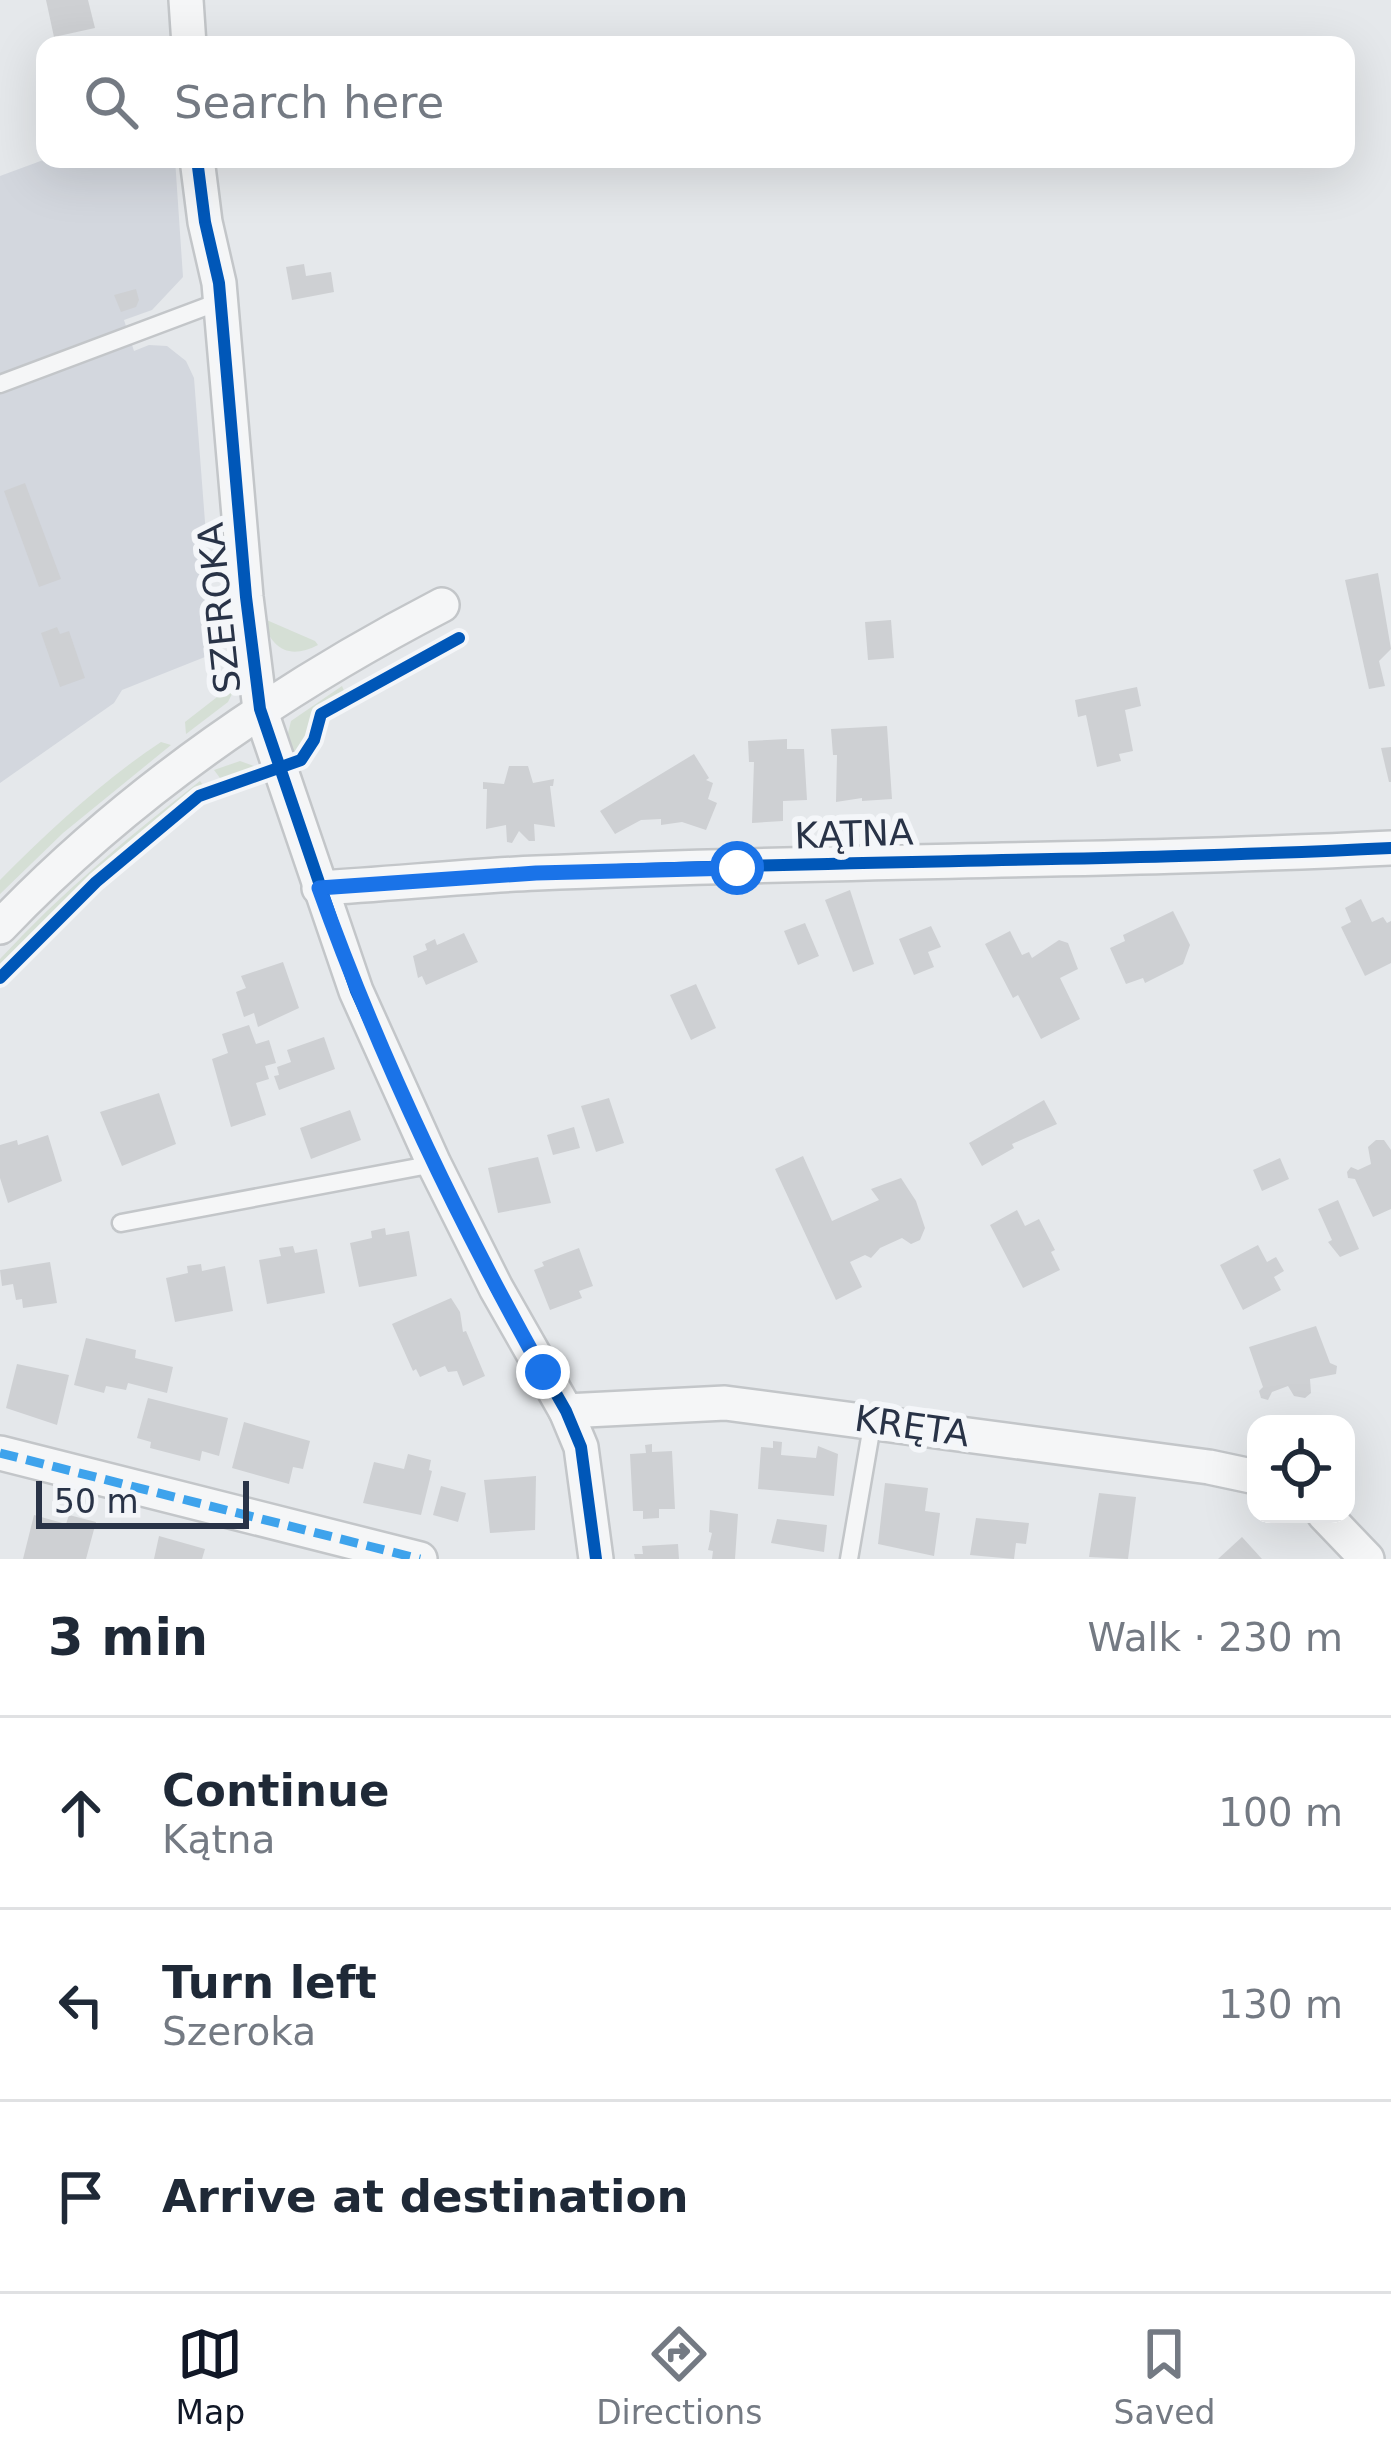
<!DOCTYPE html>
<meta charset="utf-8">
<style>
body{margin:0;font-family:"DejaVu Sans",sans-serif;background:#f6f6f7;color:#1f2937}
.controls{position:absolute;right:36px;bottom:36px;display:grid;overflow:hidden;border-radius:24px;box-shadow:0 12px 48px #0002}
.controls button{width:108px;height:108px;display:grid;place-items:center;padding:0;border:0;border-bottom:3px solid #e0e1e3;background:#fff;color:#1f2937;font:60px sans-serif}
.scale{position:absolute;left:36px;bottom:30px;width:213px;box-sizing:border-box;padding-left:12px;border:6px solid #293347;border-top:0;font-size:33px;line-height:42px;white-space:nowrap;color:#293347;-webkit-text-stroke:9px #f4f6f9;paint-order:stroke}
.stop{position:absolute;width:36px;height:36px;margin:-27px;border:9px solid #1a73e8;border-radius:50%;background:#fff}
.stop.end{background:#1a73e8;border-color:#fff;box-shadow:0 3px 12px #0008}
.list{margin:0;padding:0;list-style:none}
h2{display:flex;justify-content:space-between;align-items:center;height:156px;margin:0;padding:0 48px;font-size:51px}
h2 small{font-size:39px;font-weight:400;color:#747a83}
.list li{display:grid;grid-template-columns:78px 1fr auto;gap:36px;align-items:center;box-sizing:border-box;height:192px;padding:0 48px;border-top:3px solid #e0e1e3}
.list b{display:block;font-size:45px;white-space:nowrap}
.list p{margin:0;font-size:39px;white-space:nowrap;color:#747a83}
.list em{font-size:39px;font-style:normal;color:#747a83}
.icon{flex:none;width:66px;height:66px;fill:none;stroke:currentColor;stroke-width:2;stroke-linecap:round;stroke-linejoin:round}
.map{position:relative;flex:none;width:1391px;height:1559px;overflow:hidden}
.search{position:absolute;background:#fff;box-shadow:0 12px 48px #0002;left:36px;right:36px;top:36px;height:132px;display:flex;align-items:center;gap:30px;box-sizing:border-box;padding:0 42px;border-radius:24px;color:#747a83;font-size:45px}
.sheet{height:732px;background:#fff}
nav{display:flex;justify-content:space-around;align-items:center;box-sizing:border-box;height:168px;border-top:3px solid #e0e1e3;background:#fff;font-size:33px;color:#747a83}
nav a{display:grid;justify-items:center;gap:6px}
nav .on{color:#111827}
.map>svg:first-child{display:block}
</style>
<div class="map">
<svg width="1391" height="1559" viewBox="0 0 1391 1559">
<rect width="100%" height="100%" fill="#e5e8eb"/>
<!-- built -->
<path fill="#d3d7de" d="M46,159H175L183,277L152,310L124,320L134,351L149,345L167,346L186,361L194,378L215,653L122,690L114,703L0,783V176Z"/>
<!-- green -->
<g fill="#d5dfd5">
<path d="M262,618L315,641L318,645C289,660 271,649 262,618Z"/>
<path d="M239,680L228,702L186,734L185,722Z"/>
<path d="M342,686L345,693L315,715L305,750L289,759L286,741L291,721Z"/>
<path d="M161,742L171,745L63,833L0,894V880C50,830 102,781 161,742Z"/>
<path d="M240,761L262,769L223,782L214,770Z"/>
<path d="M200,781L205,788L105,868L0,971V959C61,893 129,836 200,781Z"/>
</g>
<!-- building -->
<g fill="#ced0d3">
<path d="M46,0H88L95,28L54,37Z"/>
<path d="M304,264L306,276L331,272L334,292L292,300L286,267Z"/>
<path d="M136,289L139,300L136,307L121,312L114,295Z"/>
<path d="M25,483L61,579L39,587L4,491Z"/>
<path d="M1378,573L1391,649L1379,661L1385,686L1369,689L1345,580Z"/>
<path d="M891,620L894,658L868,660L865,622Z"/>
<path d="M57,627L60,634L69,631L85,678L60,687L41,633Z"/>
<path d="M1137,687L1141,706L1125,710L1133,751L1119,754L1121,761L1097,767L1086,715L1078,717L1075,700Z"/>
<path d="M887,726L892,799L862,801V798L836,802L837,755H833L831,729Z"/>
<path d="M787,739V749H804L807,800L783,801V821L752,823L754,762H749L748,741Z"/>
<path d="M1391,747V782H1389L1381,748Z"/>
<path d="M694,754L709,778L706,780L713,783L708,799L717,803L706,830L682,822L661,825V819L641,820L615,834L600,811Z"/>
<path d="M509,766H528L533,783L554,779L553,786H550L555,827L534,824L535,841H529L519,831L512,843L507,842L506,825L486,829L487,789H483V782L504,784Z"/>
<path d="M850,890L874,964L853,972L825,900Z"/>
<path d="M1361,899L1372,922L1383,917L1387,923L1391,921V963L1365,976L1341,927L1351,922L1345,908Z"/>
<path d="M1173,911L1190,945L1183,964L1145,983L1143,978L1126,984L1110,948L1125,941L1123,935Z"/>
<path d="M805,923L819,956L798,965L784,931Z"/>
<path d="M931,926L941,947L928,952L934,967L914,975L899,939Z"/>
<path d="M1010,931L1022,955L1029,952L1032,958L1059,940L1068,943L1078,969L1060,978L1080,1019L1041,1039L1018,995L1013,998L985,944Z"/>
<path d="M464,933L478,962L426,985L422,976L418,978L413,956L427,950L425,944L435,939L437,945Z"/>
<path d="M283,962L299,1008L258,1027L254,1013L244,1017L236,992L246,988L241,976Z"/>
<path d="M696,984L716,1028L691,1040L670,995Z"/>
<path d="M249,1025L256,1044L269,1040L276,1063L265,1066L269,1079L256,1083L266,1115L231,1127L212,1059L228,1053L222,1034Z"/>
<path d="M324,1037L335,1069L279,1090L274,1076L279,1075L277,1067L291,1062L287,1050Z"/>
<path d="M159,1093L176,1144L122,1166L100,1112Z"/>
<path d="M609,1098L624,1143L596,1152L581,1106Z"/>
<path d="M1044,1100L1057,1124L1012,1144L1014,1148L982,1166L969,1143Z"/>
<path d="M350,1110L361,1140L311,1159L300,1128Z"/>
<path d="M574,1127L580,1148L553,1155L547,1135Z"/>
<path d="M48,1135L62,1181L8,1203L0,1178V1145L17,1140L18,1145Z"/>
<path d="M1384,1140L1391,1150V1209L1373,1217L1355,1179L1348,1178L1347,1172L1351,1167L1358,1170L1371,1164L1368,1147L1376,1140Z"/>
<path d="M803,1156L832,1221L879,1200L871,1189L901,1178L916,1201L925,1228L920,1240L911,1244L902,1238L880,1248L871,1258L865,1255L850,1262L862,1287L836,1300L775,1169Z"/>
<path d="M538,1157L551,1203L498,1213L488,1168Z"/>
<path d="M1280,1158L1289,1179L1262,1191L1253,1170Z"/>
<path d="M1338,1200L1359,1249L1340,1257L1328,1242L1332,1240L1318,1209Z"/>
<path d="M1017,1210L1025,1226L1039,1219L1055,1250L1051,1252L1060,1270L1023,1288L990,1225Z"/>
<path d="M385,1228L386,1235L409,1231L417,1276L359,1287L350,1243L372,1238L371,1231Z"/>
<path d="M1258,1245L1267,1262L1276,1257L1284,1271L1274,1277L1281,1290L1243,1310L1220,1265Z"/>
<path d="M293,1246L295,1253L317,1249L325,1293L267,1304L259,1260L281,1256L279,1248Z"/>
<path d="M579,1248L593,1286L579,1291L582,1298L550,1310L534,1270L544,1266L542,1262Z"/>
<path d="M50,1262L57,1303L23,1308L22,1299L16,1300L13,1284L2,1286L0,1270Z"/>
<path d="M201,1264L202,1271L225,1266L233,1311L175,1322L166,1278L188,1273L187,1266Z"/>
<path d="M451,1298L460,1312L463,1332L466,1331L485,1376L463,1386L457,1371L448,1372L445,1366L420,1377L416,1369L413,1371L392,1324Z"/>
<path d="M1316,1326L1330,1363L1337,1366L1336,1374L1310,1379L1311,1393L1305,1398L1294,1396L1288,1386L1272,1392L1268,1400L1261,1398L1259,1391L1263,1387L1249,1347Z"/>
<path d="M86,1338L136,1350L135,1358L173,1367L167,1393L128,1383L126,1390L106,1386L104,1393L74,1385Z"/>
<path d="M17,1364L69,1375L57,1425L6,1408Z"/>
<path d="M148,1398L228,1418L219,1456L202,1451L200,1461L150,1448L151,1442L137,1438Z"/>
<path d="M244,1422L310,1441L303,1469L293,1467L289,1484L232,1468Z"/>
<path d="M773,1441L782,1442L781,1455L816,1458L818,1446L838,1454L834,1496L758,1489L761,1447L773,1448Z"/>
<path d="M652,1444V1452L672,1451L675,1509H659V1518L643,1519V1511H633L630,1454L646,1453L645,1445Z"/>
<path d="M408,1454L431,1460L429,1470L432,1471L421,1515L363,1503L374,1462L404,1469Z"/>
<path d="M536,1476L535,1530L490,1533L484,1480Z"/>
<path d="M885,1483L928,1488L925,1511L940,1513L934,1556L878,1544Z"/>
<path d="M441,1486L466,1493L458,1522L433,1515Z"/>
<path d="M1099,1493L1136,1497L1128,1559L1089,1557Z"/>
<path d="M710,1510L738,1514L735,1559H712L713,1551L708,1550L712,1533L709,1532Z"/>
<path d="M34,1515L66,1524L69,1515L96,1522L86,1559H23Z"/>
<path d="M976,1518L1029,1523L1026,1544L1016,1543L1014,1559L970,1555Z"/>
<path d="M777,1519L827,1525L824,1552L771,1543Z"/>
<path d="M159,1536L205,1549L202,1559H154Z"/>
<path d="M1242,1537L1262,1559H1218Z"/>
<path d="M678,1544L679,1559H635L634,1554H643L642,1546Z"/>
</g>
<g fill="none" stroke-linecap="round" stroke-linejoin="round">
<defs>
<g id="service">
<path d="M0,384L221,301"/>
<path d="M121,1223L434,1164"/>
<path d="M849,1559L873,1420"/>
</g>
<g id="minor">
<path d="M186,0L189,45"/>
<path d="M197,159L205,222L219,283L246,597L260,709L356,991L434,1164L496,1288L566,1411L581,1447L596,1559"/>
<path d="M319,888C392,884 464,876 537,873C821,860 1106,862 1391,848"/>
<path d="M0,927C128,793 278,690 442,605"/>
<path d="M566,1411L725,1403L1209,1467L1256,1477"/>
<path d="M0,1453L420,1559"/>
<path d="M1324,1514L1367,1559"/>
</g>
</defs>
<!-- service casing -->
<use href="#service" stroke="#c3c6c9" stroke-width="21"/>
<!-- minor casing -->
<use href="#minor" stroke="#c3c6c9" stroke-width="38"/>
<!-- service -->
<use href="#service" stroke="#f5f6f7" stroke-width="16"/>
<!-- minor -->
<use href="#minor" stroke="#f5f6f7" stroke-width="33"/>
<!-- quiet -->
<path stroke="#3ea3ec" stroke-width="9" stroke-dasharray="18 9" stroke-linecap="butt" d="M0,1453L420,1559"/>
<defs>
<g id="cycleway">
<path d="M197,159L205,222L219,283L246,597L260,709L356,991L434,1164L496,1288L566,1411L581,1447L596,1559"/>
<path d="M319,888C392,884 464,876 537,873C821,860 1106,862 1391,848"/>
<path d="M0,978L96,882L199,796L301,760L314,740L321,714L459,638"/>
</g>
</defs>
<!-- cycleway casing -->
<use href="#cycleway" stroke="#f4f6f9" stroke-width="20"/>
<!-- cycleway -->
<use href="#cycleway" stroke="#0057b8" stroke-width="12"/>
</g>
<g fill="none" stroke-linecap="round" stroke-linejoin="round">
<!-- route -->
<path stroke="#1a73e8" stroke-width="15" d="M543,1372C456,1217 379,1056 319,888L536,873L737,868"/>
</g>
<g text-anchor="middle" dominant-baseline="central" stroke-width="12" stroke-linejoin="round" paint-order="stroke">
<!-- street labels -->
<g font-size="36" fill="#293347" stroke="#f4f6f9">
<text transform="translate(219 608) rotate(-96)">SZEROKA</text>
<text transform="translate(854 834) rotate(-2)">KĄTNA</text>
<text transform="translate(912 1426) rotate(8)">KRĘTA</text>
</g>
</g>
</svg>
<div class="controls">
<button><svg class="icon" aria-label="locate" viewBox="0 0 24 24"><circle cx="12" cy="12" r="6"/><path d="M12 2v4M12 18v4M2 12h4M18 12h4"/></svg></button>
</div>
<div class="scale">50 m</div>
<div class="stop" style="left:737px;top:868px"></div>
<div class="stop end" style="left:543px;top:1372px"></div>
<div class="search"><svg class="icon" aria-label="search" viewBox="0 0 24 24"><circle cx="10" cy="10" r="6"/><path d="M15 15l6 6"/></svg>Search here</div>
</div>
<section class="sheet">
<h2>3 min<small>Walk · 230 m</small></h2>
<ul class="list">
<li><svg class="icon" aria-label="ahead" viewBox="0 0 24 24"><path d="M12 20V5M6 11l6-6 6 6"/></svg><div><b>Continue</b><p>Kątna</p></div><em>100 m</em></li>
<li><svg class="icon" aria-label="left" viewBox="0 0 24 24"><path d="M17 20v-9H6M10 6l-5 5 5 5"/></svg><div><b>Turn left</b><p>Szeroka</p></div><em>130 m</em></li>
<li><svg class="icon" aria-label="arrive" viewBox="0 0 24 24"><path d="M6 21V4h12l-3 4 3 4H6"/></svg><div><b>Arrive at destination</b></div></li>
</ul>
</section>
<nav>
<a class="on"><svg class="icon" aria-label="map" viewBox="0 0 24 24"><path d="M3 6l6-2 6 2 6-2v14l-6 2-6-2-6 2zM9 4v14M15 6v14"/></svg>Map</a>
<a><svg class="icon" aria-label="directions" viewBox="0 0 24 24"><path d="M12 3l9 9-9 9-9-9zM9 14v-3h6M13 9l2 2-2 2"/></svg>Directions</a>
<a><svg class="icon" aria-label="saved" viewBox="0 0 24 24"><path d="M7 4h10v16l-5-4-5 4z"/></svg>Saved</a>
</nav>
